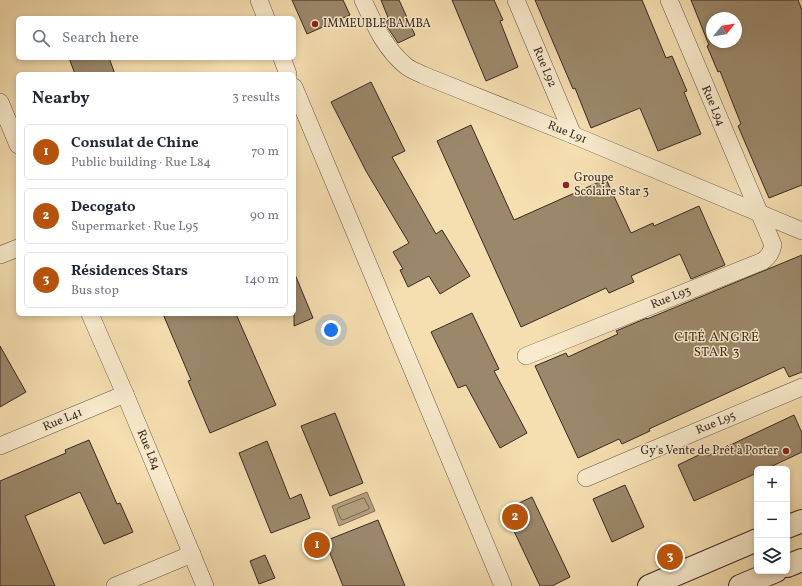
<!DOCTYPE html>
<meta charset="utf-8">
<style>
body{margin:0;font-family:Vollkorn,serif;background:#f6f6f7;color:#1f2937}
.controls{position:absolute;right:12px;bottom:12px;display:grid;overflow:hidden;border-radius:6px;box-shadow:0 2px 6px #0003}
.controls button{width:36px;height:36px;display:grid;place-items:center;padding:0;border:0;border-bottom:1px solid #e0e1e3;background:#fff;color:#1f2937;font:20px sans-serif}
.compass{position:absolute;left:706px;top:12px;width:36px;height:36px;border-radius:50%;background:#fff;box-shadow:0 2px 6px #0003;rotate:60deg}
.you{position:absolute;left:331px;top:330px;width:14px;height:14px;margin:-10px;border:3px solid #fff;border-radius:50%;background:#1a73e8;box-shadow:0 0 0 6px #1a73e833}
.badge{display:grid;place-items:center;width:26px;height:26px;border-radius:50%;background:#b45309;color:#fff;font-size:13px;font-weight:700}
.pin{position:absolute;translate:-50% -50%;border:2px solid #fff;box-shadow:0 1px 4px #0006}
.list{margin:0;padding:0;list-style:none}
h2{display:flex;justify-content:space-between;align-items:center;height:52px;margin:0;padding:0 16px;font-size:17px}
h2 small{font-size:13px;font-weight:400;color:#747a83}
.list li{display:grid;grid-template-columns:26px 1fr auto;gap:12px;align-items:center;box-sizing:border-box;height:56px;margin:0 8px 8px;padding:0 8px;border:1px solid #e0e1e3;border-radius:6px}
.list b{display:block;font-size:15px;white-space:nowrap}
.list p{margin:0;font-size:13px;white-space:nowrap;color:#747a83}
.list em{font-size:13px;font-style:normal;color:#747a83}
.icon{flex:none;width:22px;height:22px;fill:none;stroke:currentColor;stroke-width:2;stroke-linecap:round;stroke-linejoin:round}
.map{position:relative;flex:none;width:802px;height:586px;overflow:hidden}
.search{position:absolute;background:#fff;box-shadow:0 2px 6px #0003;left:16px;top:16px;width:280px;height:44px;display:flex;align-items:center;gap:10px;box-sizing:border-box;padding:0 14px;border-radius:6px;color:#747a83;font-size:15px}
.panel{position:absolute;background:#fff;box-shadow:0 2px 6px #0003;left:16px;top:72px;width:280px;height:244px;border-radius:6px}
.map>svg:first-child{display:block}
</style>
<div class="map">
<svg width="802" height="586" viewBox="0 0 802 586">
<rect width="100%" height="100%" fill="#f5deb0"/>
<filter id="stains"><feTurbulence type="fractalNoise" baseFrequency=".005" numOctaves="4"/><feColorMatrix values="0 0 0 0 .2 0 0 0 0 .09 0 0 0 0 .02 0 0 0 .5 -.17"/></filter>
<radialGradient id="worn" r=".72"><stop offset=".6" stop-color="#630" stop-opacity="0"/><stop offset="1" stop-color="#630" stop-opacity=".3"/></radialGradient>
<!-- water -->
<path fill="#b5a17f" stroke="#847159" d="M367,492L375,511L339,526L332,506Z"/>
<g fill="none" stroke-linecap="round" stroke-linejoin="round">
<!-- shore -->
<path stroke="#786650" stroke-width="1" d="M364,498L369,507V509L343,520L341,519L337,510L338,508Z"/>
</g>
<!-- building -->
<g fill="#9b886b" stroke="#3a2a20" fill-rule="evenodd">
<path d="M292,0H343L350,15L307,34Z"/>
<path d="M381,0H399L415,35L398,43L384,22L389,20Z"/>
<path d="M452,0H494L503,20L500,21L518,67L486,81Z"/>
<path d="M535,0H642L666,58L672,56L687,91L684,92L701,134L658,151L640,108L591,128L575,88L573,89Z"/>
<path d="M691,0H798L802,10V185L769,198L738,126L741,124L720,71L718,72L707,46L709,45ZM712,18H736V42H712Z"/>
<path d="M69,58H109L115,74H75Z"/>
<path d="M371,82L405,151L392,157L436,234L442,230L470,276L440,294L429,276L408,287L400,270L403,269L393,252L409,243L366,171L331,102Z"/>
<path d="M471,125L514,220L606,179L631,233L653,223L654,226L699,206L725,265L691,279L680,254L631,276L634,282L609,293L606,288L521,327L437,141Z"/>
<path d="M802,255V372L789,377L784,367L649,429L650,431L622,444L619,439L578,458L535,366L566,353L568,357L618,334L616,331L647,318V319Z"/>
<path d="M294,272L313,318L294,326Z"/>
<path d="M472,313L499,369L494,371L527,433L500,448L466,385L458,388L431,332Z"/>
<path d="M163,314H236L276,405L210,433L188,381L191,380Z"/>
<path d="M0,346L26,392L0,407Z"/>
<path d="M335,413L363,483L330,496L301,426Z"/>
<path d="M794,415L802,433V452L766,469H757V473L694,501L678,465L705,452L707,456Z"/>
<path d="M89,440L117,504L120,503L133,532L104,544L80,492L25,516L55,586H0V481L66,453L65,450Z"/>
<path d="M267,441L290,499L301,494L310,518L271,533L239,453Z"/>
<path d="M625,485L644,527L612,542L593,499Z"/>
<path d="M532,497L570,577L552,586H540L504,510Z"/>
<path d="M378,520L405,586H343L325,541Z"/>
<path d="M265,555L275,578L259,584L250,561Z"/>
</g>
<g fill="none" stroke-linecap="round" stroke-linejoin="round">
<defs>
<g id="minor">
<path d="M259,0L266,18"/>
<path id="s1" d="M363,0C374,24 385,49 406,66C411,70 417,72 423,75L573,135L802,231"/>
<path id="s2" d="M516,0L573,135"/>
<path d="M282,58L288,74"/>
<path d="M294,87L503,586"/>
<path d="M0,102L18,145"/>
<path d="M0,255L18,248"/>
<path id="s3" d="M90,314L125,394L205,586"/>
<path id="s4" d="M526,356L763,261C769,256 771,253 773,245L669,0"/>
<path id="s5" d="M0,446L125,394"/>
<path id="s6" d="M586,478L802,387"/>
<path d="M115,586L192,554"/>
</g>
<g id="secondary">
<path d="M787,527L802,521"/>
<path d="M787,566L802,560"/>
<path d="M649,586L757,540"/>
<path d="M740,586L776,571"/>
</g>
</defs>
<!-- minor casing -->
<use href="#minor" stroke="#695744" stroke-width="18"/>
<!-- secondary casing -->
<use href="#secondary" stroke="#3a2a20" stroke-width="24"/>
<!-- minor -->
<use href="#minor" stroke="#f8eacc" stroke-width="17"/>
<!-- secondary -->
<use href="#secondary" stroke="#f8eacc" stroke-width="22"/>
</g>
<!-- markers -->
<g fill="#8f2418" stroke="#f8eacc" stroke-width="1.5">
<circle cx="315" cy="24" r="4"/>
<circle cx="566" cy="185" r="4"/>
<circle cx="786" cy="451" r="4"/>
</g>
<g text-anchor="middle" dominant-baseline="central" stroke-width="3" stroke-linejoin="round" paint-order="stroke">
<!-- poi labels -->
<g font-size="12" fill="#3a2a20" stroke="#f8eacc" text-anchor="start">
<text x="323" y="24">IMMEUBLE BAMBA</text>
<text x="574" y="178">Groupe<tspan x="574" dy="14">Scolaire Star 3</tspan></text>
<text x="778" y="451" text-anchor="end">Gy's Vente de Prêt à Porter</text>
</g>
<!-- street labels -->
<g font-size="12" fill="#3a2a20" stroke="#f8eacc">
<text stroke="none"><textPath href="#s2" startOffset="73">Rue L92</textPath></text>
<text transform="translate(713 106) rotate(67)">Rue L94</text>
<text stroke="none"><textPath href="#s1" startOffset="254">Rue L91</textPath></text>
<text stroke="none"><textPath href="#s4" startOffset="156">Rue L93</textPath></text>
<text stroke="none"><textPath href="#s5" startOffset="68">Rue L41</textPath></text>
<text stroke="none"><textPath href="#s6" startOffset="141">Rue L95</textPath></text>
<text stroke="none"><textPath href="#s3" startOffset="148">Rue L84</textPath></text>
</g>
<!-- neighbourhood labels -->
<g font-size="13" letter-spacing="1" fill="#3a2a20" stroke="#f8eacc">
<text x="717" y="338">CITÉ ANGRÉ<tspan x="717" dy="15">STAR 3</tspan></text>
</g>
</g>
<rect width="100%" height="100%" filter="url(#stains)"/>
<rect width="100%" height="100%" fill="url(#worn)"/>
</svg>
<div class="controls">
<button>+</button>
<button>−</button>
<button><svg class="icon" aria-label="layers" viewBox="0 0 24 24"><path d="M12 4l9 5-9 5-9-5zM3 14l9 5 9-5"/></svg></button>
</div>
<svg class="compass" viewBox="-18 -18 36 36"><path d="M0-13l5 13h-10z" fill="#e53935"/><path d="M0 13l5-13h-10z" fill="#747a83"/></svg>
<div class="you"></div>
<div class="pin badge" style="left:317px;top:545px">1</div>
<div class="pin badge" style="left:515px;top:517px">2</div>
<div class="pin badge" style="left:670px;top:557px">3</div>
<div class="search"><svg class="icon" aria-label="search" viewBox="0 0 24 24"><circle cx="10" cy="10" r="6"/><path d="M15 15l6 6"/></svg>Search here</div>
<section class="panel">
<h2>Nearby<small>3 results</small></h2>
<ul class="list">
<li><span class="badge">1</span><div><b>Consulat de Chine</b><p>Public building · Rue L84</p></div><em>70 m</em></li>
<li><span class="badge">2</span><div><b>Decogato</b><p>Supermarket · Rue L95</p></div><em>90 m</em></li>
<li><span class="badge">3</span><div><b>Résidences Stars</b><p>Bus stop</p></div><em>140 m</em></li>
</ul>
</section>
</div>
